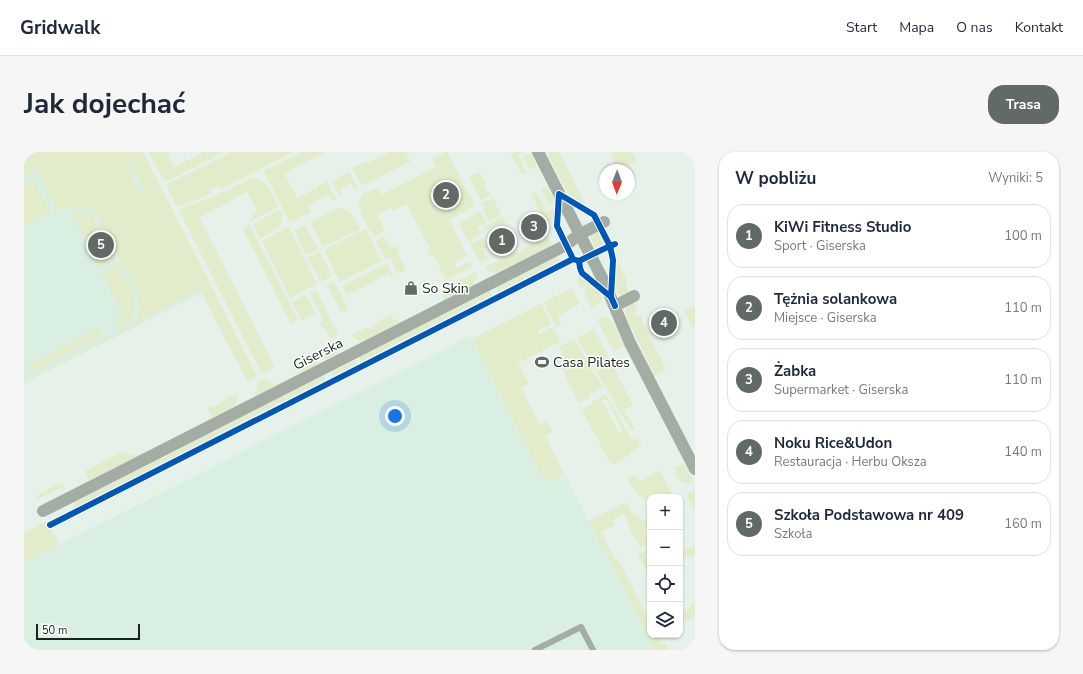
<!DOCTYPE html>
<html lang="pl">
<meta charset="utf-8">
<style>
body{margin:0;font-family:"Nunito Sans",sans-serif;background:#f6f6f7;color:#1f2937}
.controls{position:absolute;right:12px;bottom:12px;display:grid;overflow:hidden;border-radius:8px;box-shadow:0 1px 3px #0004}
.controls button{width:36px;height:36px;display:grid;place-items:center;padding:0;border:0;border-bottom:1px solid #e0e1e3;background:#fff;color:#1f2937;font:20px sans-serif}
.compass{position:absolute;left:575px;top:12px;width:36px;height:36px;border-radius:50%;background:#fff;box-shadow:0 1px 3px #0004;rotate:181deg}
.scale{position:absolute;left:12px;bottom:10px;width:104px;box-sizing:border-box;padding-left:4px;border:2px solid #1a221d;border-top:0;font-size:11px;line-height:14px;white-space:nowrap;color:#1a221d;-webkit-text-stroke:3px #fff;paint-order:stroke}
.you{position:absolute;left:371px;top:264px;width:14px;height:14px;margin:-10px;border:3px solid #fff;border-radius:50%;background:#1a73e8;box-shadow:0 0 0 6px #1a73e833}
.badge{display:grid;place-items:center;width:26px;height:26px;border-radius:50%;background:#616a64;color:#fff;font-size:13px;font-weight:700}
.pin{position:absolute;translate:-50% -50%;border:2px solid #fff;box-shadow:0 1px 4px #0006}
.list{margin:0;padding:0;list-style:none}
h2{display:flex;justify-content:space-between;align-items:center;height:52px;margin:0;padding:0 16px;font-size:17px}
h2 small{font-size:13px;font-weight:400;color:#747a83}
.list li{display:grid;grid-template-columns:26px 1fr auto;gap:12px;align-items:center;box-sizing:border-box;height:64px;margin:0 8px 8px;padding:0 8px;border:1px solid #e0e1e3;border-radius:16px}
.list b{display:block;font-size:15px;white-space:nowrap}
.list p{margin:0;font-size:13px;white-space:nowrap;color:#747a83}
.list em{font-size:13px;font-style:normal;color:#747a83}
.icon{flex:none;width:22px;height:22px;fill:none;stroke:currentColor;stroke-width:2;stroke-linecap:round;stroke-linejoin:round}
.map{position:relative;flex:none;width:671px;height:498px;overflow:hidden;border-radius:16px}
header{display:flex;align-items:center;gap:24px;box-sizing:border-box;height:56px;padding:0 20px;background:#fff;border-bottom:1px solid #e0e1e3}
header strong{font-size:19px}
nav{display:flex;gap:22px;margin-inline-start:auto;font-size:14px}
.intro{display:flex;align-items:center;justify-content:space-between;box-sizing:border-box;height:96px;padding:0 24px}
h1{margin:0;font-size:28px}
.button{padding:10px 18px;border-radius:16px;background:#616a64;color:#fff;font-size:14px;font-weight:700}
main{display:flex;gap:24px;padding:0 24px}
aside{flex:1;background:#fff;border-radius:16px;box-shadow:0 1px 3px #0004}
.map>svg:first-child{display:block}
</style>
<header>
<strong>Gridwalk</strong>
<nav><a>Start</a><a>Mapa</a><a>O nas</a><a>Kontakt</a></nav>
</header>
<div class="intro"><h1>Jak dojechać</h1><a class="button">Trasa</a></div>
<main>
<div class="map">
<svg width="671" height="498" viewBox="0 0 671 498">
<rect width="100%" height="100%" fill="#e5f1e9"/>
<!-- built -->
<g fill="#d9efe1">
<path d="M0,0H107L178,141L0,231Z"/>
<path d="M446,184L521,330L540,321L631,498H0V411Z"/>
</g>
<!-- green -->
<g fill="#e2eccb" fill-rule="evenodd">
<path d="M0,0H119L233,224L223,229L176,138L118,168L113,165L115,156L114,144L70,57H59L47,54L34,60L12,18L0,23ZM106,12L111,22H112L120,36L115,39L107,25L108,23L105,18Z"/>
<path d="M125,0H142L150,15L180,0H200L141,30Z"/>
<path d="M208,0H270L197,37L196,33L186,37L188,41L153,55L142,33Z"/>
<path d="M279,0H302L260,21L273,46L295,35L294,34L303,29L312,47L309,49L306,42L284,53L287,60L266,71L240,19Z"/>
<path d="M364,0H382L385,7H386L387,9L338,34L328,16L343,9L344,11L364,1Z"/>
<path d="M422,0H423L451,54L425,68L443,103L430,110L433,116L446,109L448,115L422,128L409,102L406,104L403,99L406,97L383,52L369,59L367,56L353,63L361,79L350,85C344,75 329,54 338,44C342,40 348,38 353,36L357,43L412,15L408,7ZM429,31L436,44L417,54L410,40Z"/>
<path d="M486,0H499L494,3L502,20V21L497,22Z"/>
<path d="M525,0H535L560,50L559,54L546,45L525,5Z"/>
<path d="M589,0H608L613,9L600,16L601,18H584L592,14L587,5Z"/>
<path d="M507,1L513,14L506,18L499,5Z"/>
<path d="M325,20L334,36L330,38L327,31L316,37L319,44L316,45L308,29Z"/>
<path d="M456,20L462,32L460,33L463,39H465L467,43L457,48L445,25Z"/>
<path d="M9,26L27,61L0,75V30Z"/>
<path d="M228,26C245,27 248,42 254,55L227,69L226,68L229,66L227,62L233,58L223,40L175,65L251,215L238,222L155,58L199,40Z"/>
<path d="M523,34L532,51L526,54L517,37Z"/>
<path d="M512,40L523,60L532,55V68L527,70L521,68L507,43Z"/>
<path d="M469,46L477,63L465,69L459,58L461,57L458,51Z"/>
<path d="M317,56C328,58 331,67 336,77L299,95L286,70L312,57Z"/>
<path d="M256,58C263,75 249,80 236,86L229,72Z"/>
<path d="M49,59L61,61H67L91,109L75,117L47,60Z"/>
<path d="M456,60L462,71L453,75L457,82L447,88L449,91L459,86L464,95L459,97L464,107L456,111L435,71Z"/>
<path d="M478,65L482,72L476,75L475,72L461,79L459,75Z"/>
<path d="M226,73L274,168L267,172L219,77Z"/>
<path d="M281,73L294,97L282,103L270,78Z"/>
<path d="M265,75L293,132L266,146L238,89Z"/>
<path d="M342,77L358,109L316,130L300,98Z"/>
<path d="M575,77L581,89L579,93L572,97L566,85L567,81Z"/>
<path d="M523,84L528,93L474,120C469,121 464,120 461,115L491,100L492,102L500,98L499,96Z"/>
<path d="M360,85L368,96L373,94L375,99L373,100L382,118L374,122L366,105L361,107L352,89Z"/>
<path d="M296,100L308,124L296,130L284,106Z"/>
<path d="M533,104L537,111L474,142L471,136Z"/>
<path d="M589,105L592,106L602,127V135L605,141L598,144L594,142L590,133Z"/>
<path d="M363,111L369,124L367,125L365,121L323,143L318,134Z"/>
<path d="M93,112C104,133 125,161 95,176L90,168L99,163L77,120Z"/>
<path d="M452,120L453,126L449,133L420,148L418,143L421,142L418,137Z"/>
<path d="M556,122C566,129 581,136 577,150L568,157L559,140L563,138L561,134L557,136L553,129Z"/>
<path d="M310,129L324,157L317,161L303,133Z"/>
<path d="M548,136L556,152L533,164L537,173L532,175L520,150Z"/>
<path d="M292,138L314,183L307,187L300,175L298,176L296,171L300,169L286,141Z"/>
<path d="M466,139L469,145L338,211L335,205Z"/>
<path d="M282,143L291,162L278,168L268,150Z"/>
<path d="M609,148L614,159L610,161L612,164L616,163L618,169L641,215V219L631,224L602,164C601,156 603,153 609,148Z"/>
<path d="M517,152L527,172L513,179L515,183L529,175L536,190L494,211L505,232L497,236L515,272L523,269L529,279L521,284L540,321L521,331L448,187Z"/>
<path d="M671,154V180L660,159Z"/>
<path d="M367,163L369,168L372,167L374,171L340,189C334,189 331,188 328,183L343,175L344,177L352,173L351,171Z"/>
<path d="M578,165L584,166L588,169L600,194L591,199L589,198L573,167Z"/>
<path d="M111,168L118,171L0,231V229L102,177Z"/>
<path d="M74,176L78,185L6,221L2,213Z"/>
<path d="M570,177L609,253L600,258L611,277L607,279L553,186Z"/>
<path d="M550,187L579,236L564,243L565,246L555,251L536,213L542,210L535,195Z"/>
<path d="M318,188L319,194L315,201L301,208L298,203L302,201L300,197Z"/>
<path d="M287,204L289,205L293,212C283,217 276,224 267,214Z"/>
<path d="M331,208L334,214L310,226L307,220Z"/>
<path d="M299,224L302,230L48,359L51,350Z"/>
<path d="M241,227L247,231L254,232L235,242H230L233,236V231Z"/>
<path d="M212,242C217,255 198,261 188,266L183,256L187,254L188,256L196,252V250Z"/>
<path d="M582,242L608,288L613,286L617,294L605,300L606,303L595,309V310L590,313L588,310L586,311L558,257L568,252V250ZM582,246L599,279L595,282L578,248Z"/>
<path d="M99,299L106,303H116L65,328L61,319Z"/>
<path d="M658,312H660L669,329L662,332L660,329L656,330L651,321L652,318L650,316Z"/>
<path d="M636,318L649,344L626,345V350C615,345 609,338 604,327L611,323L615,329Z"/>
<path d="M38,330L42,338L36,336L14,347L12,344Z"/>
<path d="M671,337V359L663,343L664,341Z"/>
<path d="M602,350L609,364L612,363L618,368L626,370V374L620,377L626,389V391L616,396L602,369L604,368L601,362L588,368L591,373L577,380L591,408L594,407L626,470V483H633L638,493L642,490L645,496L641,498H631L565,369Z"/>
<path d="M21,370L26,375L35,393L0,411V381Z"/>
<path d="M671,393V403C666,405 659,406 656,400Z"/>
<path d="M626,396V425L614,403Z"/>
<path d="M671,450V465L656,472V462L667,456L666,453Z"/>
</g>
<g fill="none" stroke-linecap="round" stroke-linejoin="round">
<!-- lane -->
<path stroke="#a4ada4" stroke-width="6" d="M511,498L557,475L569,498"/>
<!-- street -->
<g stroke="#a4ada4" stroke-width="12">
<path d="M514,0L581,132L606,191L671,317"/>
<path d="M591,154L610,144"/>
<path d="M19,359L542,93L556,82L580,70"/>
</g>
<defs>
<g id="cycleway">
<path d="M555,109L556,116L558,121L587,145L591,154"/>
<path d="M587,145L589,108L586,94L570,63L535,42L533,74L549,107L555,109C567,103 579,97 591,92"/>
<path d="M26,373L549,107"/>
</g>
</defs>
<!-- cycleway casing -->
<use href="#cycleway" stroke="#fff" stroke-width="8"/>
<!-- cycleway -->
<use href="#cycleway" stroke="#0057b8" stroke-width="6"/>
</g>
<!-- icons -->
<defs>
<symbol id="shop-bare" viewBox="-9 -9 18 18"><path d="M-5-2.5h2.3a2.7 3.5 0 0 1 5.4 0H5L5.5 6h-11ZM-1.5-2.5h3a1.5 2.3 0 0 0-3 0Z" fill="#616a64" stroke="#fff" stroke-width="2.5" paint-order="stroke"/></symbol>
<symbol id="stadium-bare" viewBox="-9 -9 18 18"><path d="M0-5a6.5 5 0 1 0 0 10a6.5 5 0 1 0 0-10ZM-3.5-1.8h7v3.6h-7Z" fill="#616a64" stroke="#fff" stroke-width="2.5" paint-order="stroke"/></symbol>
</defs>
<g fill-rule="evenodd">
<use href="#shop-bare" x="377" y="126" width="20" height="20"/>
<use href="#stadium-bare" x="508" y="200" width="20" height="20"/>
</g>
<g text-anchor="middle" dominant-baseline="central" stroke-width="3" stroke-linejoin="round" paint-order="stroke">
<!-- poi labels -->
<g font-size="14" fill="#1a221d" stroke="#fff" text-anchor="start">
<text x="398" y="136">So Skin</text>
<text x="529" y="210">Casa Pilates</text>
</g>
<!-- street labels -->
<g font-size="14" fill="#1a221d" stroke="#fff">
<text transform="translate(294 202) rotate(-27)">Giserska</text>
</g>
</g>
</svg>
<div class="controls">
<button>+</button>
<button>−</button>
<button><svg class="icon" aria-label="locate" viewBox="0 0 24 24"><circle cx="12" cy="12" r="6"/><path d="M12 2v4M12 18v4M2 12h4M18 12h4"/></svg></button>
<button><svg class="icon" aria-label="layers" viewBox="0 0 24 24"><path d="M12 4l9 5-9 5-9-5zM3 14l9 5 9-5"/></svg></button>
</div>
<svg class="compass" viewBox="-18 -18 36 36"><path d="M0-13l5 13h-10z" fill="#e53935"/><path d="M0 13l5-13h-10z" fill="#747a83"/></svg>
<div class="scale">50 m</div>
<div class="you"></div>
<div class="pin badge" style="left:478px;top:89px">1</div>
<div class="pin badge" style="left:422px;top:43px">2</div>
<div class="pin badge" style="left:510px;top:75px">3</div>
<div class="pin badge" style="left:640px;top:171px">4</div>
<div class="pin badge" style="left:77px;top:93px">5</div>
</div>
<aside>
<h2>W pobliżu<small>Wyniki: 5</small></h2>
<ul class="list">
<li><span class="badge">1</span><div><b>KiWi Fitness Studio</b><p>Sport · Giserska</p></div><em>100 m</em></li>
<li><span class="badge">2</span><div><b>Tężnia solankowa</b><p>Miejsce · Giserska</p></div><em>110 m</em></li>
<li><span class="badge">3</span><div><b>Żabka</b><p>Supermarket · Giserska</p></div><em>110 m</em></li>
<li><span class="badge">4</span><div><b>Noku Rice&amp;Udon</b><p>Restauracja · Herbu Oksza</p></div><em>140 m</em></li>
<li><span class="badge">5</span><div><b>Szkoła Podstawowa nr 409</b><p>Szkoła</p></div><em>160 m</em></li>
</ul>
</aside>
</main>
